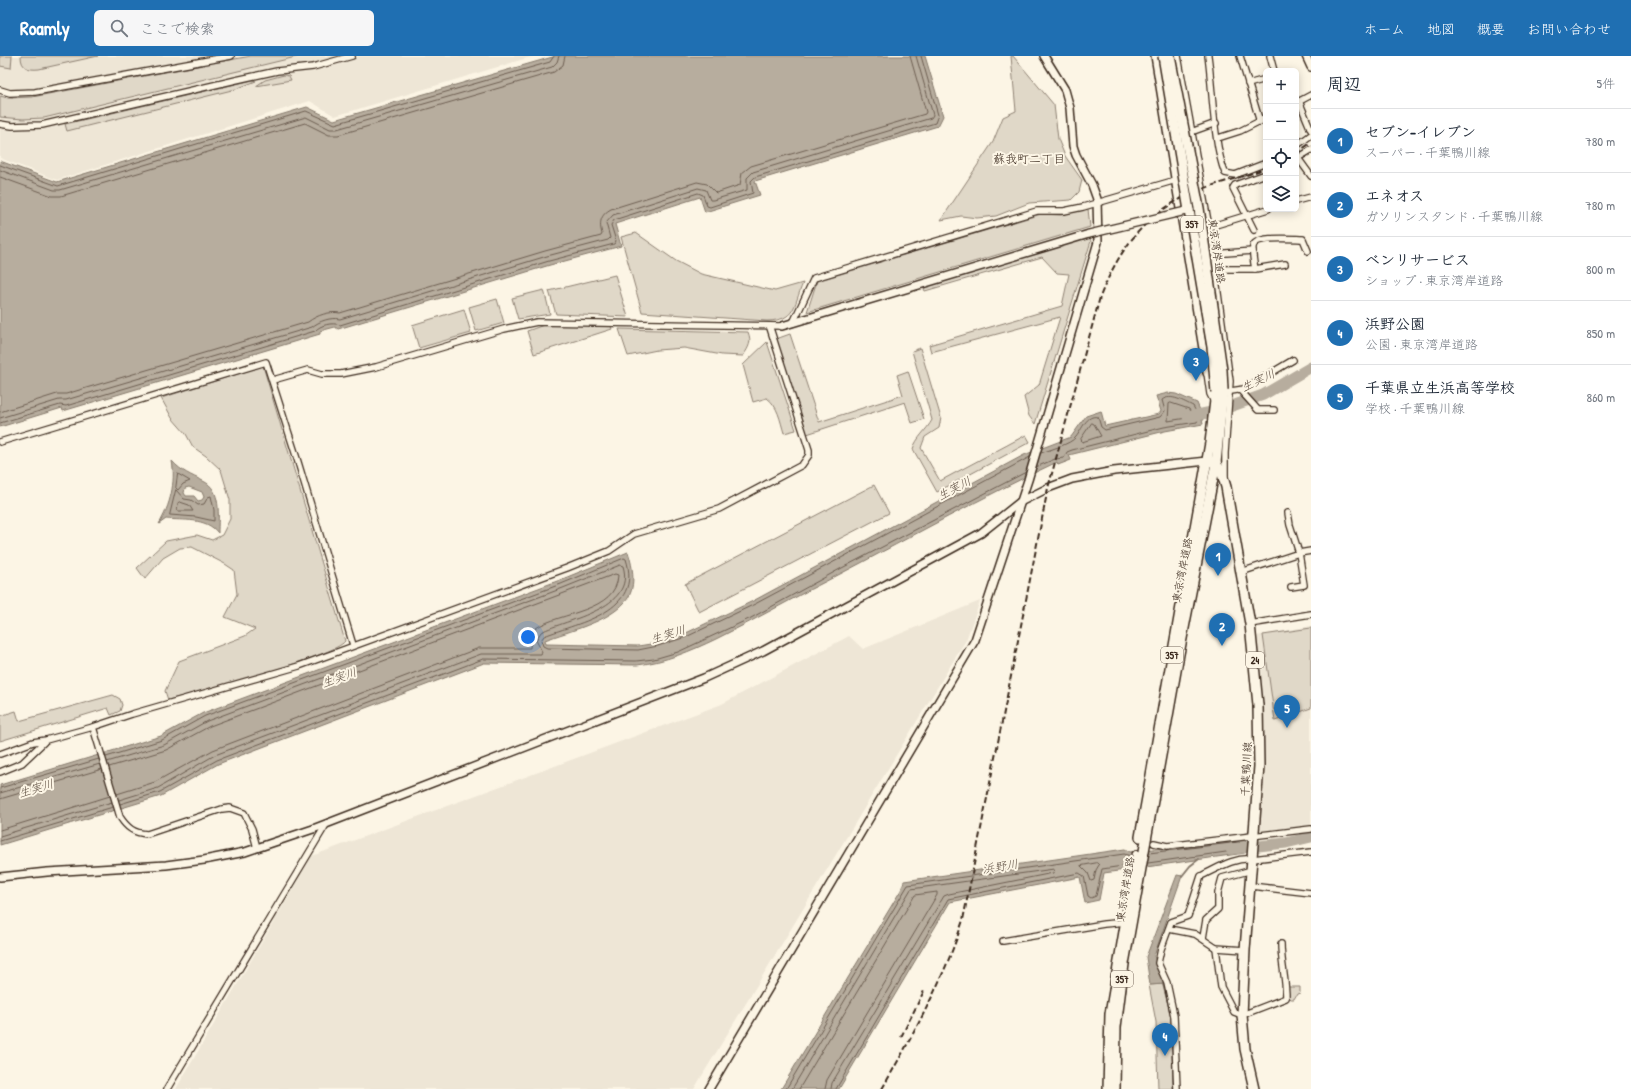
<!DOCTYPE html>
<html lang="ja">
<meta charset="utf-8">
<style>
body{margin:0;font-family:"Patrick Hand","Klee One",sans-serif;background:#f6f6f7;color:#1f2937}
.controls{position:absolute;right:12px;top:12px;display:grid;overflow:hidden;border-radius:6px;box-shadow:0 2px 10px #0003}
.controls button{width:36px;height:36px;display:grid;place-items:center;padding:0;border:0;border-bottom:1px solid #e0e1e3;background:#fff;color:#1f2937;font:20px sans-serif}
.you{position:absolute;left:528px;top:581px;width:14px;height:14px;margin:-10px;border:3px solid #fff;border-radius:50%;background:#1a73e8;box-shadow:0 0 0 6px #1a73e833}
.badge{display:grid;place-items:center;width:26px;height:26px;border-radius:50%;background:#1f6fb2;color:#fff;font-size:13px;font-weight:700}
.pin{position:absolute;translate:-50% -33px;filter:drop-shadow(0 1px 2px #0008)}
.pin::after{content:'';position:absolute;top:21px;width:14px;height:12px;background:inherit;clip-path:polygon(0 0,100% 0,50% 100%)}
.list{margin:0;padding:0;list-style:none}
h2{display:flex;justify-content:space-between;align-items:center;height:52px;margin:0;padding:0 16px;font-size:17px}
h2 small{font-size:13px;font-weight:400;color:#747a83}
.list li{display:grid;grid-template-columns:26px 1fr auto;gap:12px;align-items:center;box-sizing:border-box;height:64px;padding:0 16px;border-top:1px solid #e0e1e3}
.list b{display:block;font-size:15px;white-space:nowrap}
.list p{margin:0;font-size:13px;white-space:nowrap;color:#747a83}
.list em{font-size:13px;font-style:normal;color:#747a83}
.icon{flex:none;width:22px;height:22px;fill:none;stroke:currentColor;stroke-width:2;stroke-linecap:round;stroke-linejoin:round}
.map{position:relative;flex:none;width:1311px;height:1033px;overflow:hidden}
header{display:flex;align-items:center;gap:24px;box-sizing:border-box;height:56px;padding:0 20px;background:#1f6fb2;color:#fff}
header strong{font-size:19px}
nav{display:flex;gap:22px;margin-inline-start:auto;font-size:14px}
.search{width:280px;height:36px;background:#f6f6f7;display:flex;align-items:center;gap:10px;box-sizing:border-box;padding:0 14px;border-radius:6px;color:#747a83;font-size:15px}
main{display:flex}
aside{flex:1;background:#fff}
.map>svg:first-child{display:block}
</style>
<header>
<strong>Roamly</strong>
<div class="search"><svg class="icon" aria-label="search" viewBox="0 0 24 24"><circle cx="10" cy="10" r="6"/><path d="M15 15l6 6"/></svg>ここで検索</div>
<nav><a>ホーム</a><a>地図</a><a>概要</a><a>お問い合わせ</a></nav>
</header>
<main>
<div class="map">
<svg width="1311" height="1033" viewBox="0 0 1311 1033">
<rect width="100%" height="100%" fill="#fcf5e5"/>
<filter id="ink" filterUnits="userSpaceOnUse"><feTurbulence type="fractalNoise" baseFrequency=".025" numOctaves="2"/><feDisplacementMap in="SourceGraphic" scale="8" xChannelSelector="R" yChannelSelector="G"/><feConvolveMatrix kernelMatrix="1 2 1 2 8 2 1 2 1" color-interpolation-filters="sRGB"/></filter>
<g filter="url(#ink)">
<!-- built -->
<g fill="#eee6d6">
<path d="M0,0H534L335,60L310,45L57,124L0,102Z"/>
<path d="M980,545L966,584L694,1033H176L312,800L722,648L849,580L863,593Z"/>
<path d="M1311,570V770L1258,775L1263,706V639L1256,580Z"/>
</g>
<!-- green -->
<g fill="#e0d8c8" stroke="#8e8173">
<path d="M0,0H12L11,12L0,10Z"/>
<path d="M21,0H98L39,13C28,14 21,12 21,0Z"/>
<path d="M251,0H300L44,62L23,63L0,61V40L8,42L32,41Z"/>
<path d="M1011,0H1013L1054,49L1058,83L1065,100L1082,124L1079,136L1071,144L1029,147L996,160L977,162L961,160L941,164L993,86L1003,61L1016,55Z"/>
<path d="M284,19L289,20L291,24L256,30L265,24Z"/>
<path d="M253,24L256,25L236,33L67,75L65,68Z"/>
<path d="M1088,153L1090,171L807,256L817,225L1041,158L1061,159Z"/>
<path d="M636,177L676,205L701,218L775,235L803,227C793,251 796,264 767,265L642,256L621,181Z"/>
<path d="M1089,181L1091,185L1035,368L1029,360L1024,341L1039,329L1060,261L931,296L929,289L1062,250L1069,218L1057,217L1042,201L925,235L923,231Z"/>
<path d="M615,219L628,261L556,258L549,235Z"/>
<path d="M544,234L550,258L518,263L512,242Z"/>
<path d="M497,243L504,267L476,275L469,251Z"/>
<path d="M464,253L471,277L419,292L412,269Z"/>
<path d="M610,268L612,273L534,298L527,275L544,269Z"/>
<path d="M619,273L748,276C752,286 749,291 743,300L722,299L684,292L657,294L628,300Z"/>
<path d="M790,278L819,366L903,339L897,319L908,315L924,363L912,367L905,346L807,378L776,283Z"/>
<path d="M767,286L796,374L784,377C780,364 778,350 767,342L753,346L743,309Z"/>
<path d="M920,292L941,362L939,372L925,381L921,392L940,425L1026,379L1030,386L937,436L913,393C916,382 927,374 932,364L912,295Z"/>
<path d="M263,310L345,585C336,600 194,637 168,644L165,635L179,605L245,580L255,573L225,561L237,538L234,514L225,508L192,491L180,492L163,502L145,523L137,512L166,485L197,479L212,484L222,479L230,463V444L221,414L206,400L193,391L186,378L172,362L161,342Z"/>
<path d="M874,429L889,457L699,556L685,528Z"/>
<path d="M1311,572V652L1275,665L1263,579Z"/>
<path d="M113,639L120,643L122,649L120,655L111,659L108,652L0,685V660L16,655L19,665Z"/>
<path d="M1163,928L1171,961L1173,1033H1158L1156,966L1149,929Z"/>
<path d="M1288,931H1300V937L1297,938L1294,943H1291L1288,940Z"/>
</g>
<!-- water -->
<g fill="#b7ad9e" stroke="#85796b" fill-rule="evenodd">
<path d="M556,0H925L943,60L938,70L755,125L760,139L705,156L700,141L615,168L621,190L550,209L338,273L335,271L320,275V278L63,355L62,352L0,371V105L57,126L307,51L334,64Z"/>
<path d="M1168,337L1176,338L1197,347L1204,364H1202L1203,368L1165,375L1069,399L1071,404L1058,409L1057,406C984,440 913,480 842,517C800,538 759,562 716,583C691,595 665,606 637,609L484,607L218,708L161,740L0,789V729L161,680L203,657L560,524L628,496C633,511 637,533 625,546C608,566 569,575 545,584L546,588L638,590L657,587L684,578L753,545L1024,399L1071,381L1086,360L1101,355L1105,370L1159,358L1161,355L1156,340Z"/>
<path d="M172,405C182,416 191,419 203,425C222,433 218,460 218,477C206,461 183,465 166,463L159,468C170,450 176,426 172,405ZM189,431L202,436L204,441L202,444L198,445L194,440H186L184,437L185,432Z"/>
<path d="M1246,781L1245,797L1104,817L1099,844L1085,847L1080,821L950,846L839,1033H781L901,834L904,825L1125,793L1130,796Z"/>
<path d="M1177,819L1182,820L1154,900L1164,928L1150,929L1146,901Z"/>
</g>
<g fill="none" stroke-linecap="round" stroke-linejoin="round">
<!-- shore -->
<g stroke="#6d5e51" stroke-width="1">
<path d="M0,109L58,130L306,55L335,68L550,6L554,0"/>
<path d="M0,114L54,134H60L306,61L330,73H337L552,11L557,6L559,0"/>
<path d="M0,121L52,140H61L305,67L329,79H338L554,16L563,9L565,0"/>
<path d="M1171,347L1189,353L1193,361L1168,365L1169,348Z"/>
<path d="M0,356L57,338H66L308,266C317,259 330,255 340,257L545,195L601,180L602,178C599,167 600,159 611,153L697,126L707,128L716,137L740,129L742,117L751,110L925,58L926,56L910,0"/>
<path d="M0,362L59,344H66L312,271C319,265 331,261 340,263L547,200L608,184L610,182L606,167L613,159L698,132L706,134L710,144H713L747,134V122L753,116L931,62L933,59L916,0"/>
<path d="M0,367L60,349L66,350L315,275C320,269 332,266 340,269L549,205L614,188L616,185L611,169L614,164L698,137L703,139L707,150L710,151L753,137L751,125L755,121L935,67L938,59L921,0"/>
<path d="M1092,367L1094,368L1101,380L1082,386L1081,383Z"/>
<path d="M1036,411L1055,403L1064,402L1067,396L1072,394L1164,371L1197,366L1199,361L1193,350C1184,346 1171,337 1162,344L1165,355L1160,361L1105,374L1101,371L1098,361C1086,358 1082,374 1076,381C1071,388 1049,394 1041,397"/>
<path d="M178,418L190,425L183,428L178,434L176,432Z"/>
<path d="M176,434L184,443L191,444L198,449L204,448L208,441L211,440L214,454V465L196,461L170,459Z"/>
<path d="M180,446L189,449L193,455H177L178,447Z"/>
<path d="M106,701L162,684L205,660L561,528L624,502L626,503C643,556 580,566 544,580L541,584L543,590L547,592L638,594L658,590L686,581L755,548L1030,401"/>
<path d="M107,706L164,689L207,665L563,532L620,509L623,510C636,553 567,563 541,576L536,584L542,596L541,598H481L215,699L158,732L119,744"/>
<path d="M109,711L166,694L210,670L615,518L618,519C617,556 560,556 536,572L531,580L530,592H479L213,694L155,726L117,738"/>
<path d="M0,732L99,703"/>
<path d="M0,737L100,708"/>
<path d="M0,743L102,713"/>
<path d="M120,748L160,736L217,704L483,603L636,605L654,603L678,596L751,562L840,513L1026,416"/>
<path d="M0,774L110,740"/>
<path d="M0,780L112,746"/>
<path d="M0,785L113,751"/>
<path d="M1097,807L1099,809L1096,814L1094,824L1091,825L1088,817L1081,810Z"/>
<path d="M1148,807L1240,794L1241,788L1239,786L1149,797"/>
<path d="M786,1033L908,829L1124,798L1131,800"/>
<path d="M792,1033L911,833L1054,813L1053,817L949,838L944,840L832,1027L831,1033"/>
<path d="M799,1033L915,839L937,836V839L827,1024L825,1033"/>
<path d="M836,1033L948,843L1079,817L1084,820L1088,840L1091,842L1096,840L1102,813L1130,809"/>
</g>
<!-- stream -->
<g stroke="#85796b" stroke-width="2">
<path d="M1182,820L1190,810L1199,803"/>
<path d="M1163,928L1171,958"/>
<path d="M1172,976L1174,1033"/>
</g>
<!-- river -->
<g stroke="#b7ad9e" stroke-width="11">
<path d="M1188,361L1221,354L1263,339L1311,311"/>
<path d="M1231,793L1286,787L1311,781"/>
</g>
<defs>
<g id="minor">
<path d="M1178,0L1209,171L1230,325L1225,397V421"/>
<path d="M1208,0C1213,34 1213,87 1225,117L1235,119L1266,107"/>
<path d="M1240,0L1260,66"/>
<path d="M1270,0L1274,15"/>
<path d="M1248,28L1266,23"/>
<path d="M0,34L10,37L35,36L231,0"/>
<path d="M1299,45L1311,74"/>
<path d="M1296,47L1311,39"/>
<path d="M0,68L12,70L42,69L236,24L277,15L313,11L352,0"/>
<path d="M1191,76L1216,67"/>
<path d="M1218,82L1240,75L1266,62"/>
<path d="M1296,90L1311,79"/>
<path d="M1298,102L1311,120"/>
<path d="M1296,103L1311,94"/>
<path d="M1296,145L1311,141"/>
<path d="M1209,171L1268,153"/>
<path d="M1254,174L1233,132L1235,129L1266,118"/>
<path d="M1212,198L1253,195"/>
<path d="M1215,213H1255L1285,208"/>
<path d="M1255,213C1254,207 1252,198 1253,191C1254,179 1294,183 1303,183L1308,195"/>
<path d="M793,267L814,222L1037,155H1064L1083,151L1176,124"/>
<path d="M1207,317L1210,338L1214,346"/>
<path d="M273,324L308,314L322,318H341L376,311L504,273L537,266L782,270"/>
<path d="M1240,334L1258,354H1274"/>
<path d="M1231,335L1244,333L1293,304"/>
<path d="M0,386L266,306L298,406L353,589"/>
<path d="M1288,457L1290,469L1299,497L1304,529L1291,531"/>
<path d="M1241,516L1299,497L1311,495"/>
<path d="M1250,568L1311,558"/>
<path d="M93,671L120,761C127,772 134,777 147,778L222,753L230,752L244,757L252,773L257,792"/>
<path d="M0,698L33,686L46,684L93,671L132,658L299,610L567,512L609,495L634,478L719,453L802,409L809,399V394L770,272"/>
<path d="M0,716L22,707L44,686"/>
<path d="M1154,787L1167,790L1311,773"/>
<path d="M1251,830L1311,837"/>
<path d="M1169,873L1195,878L1216,892L1245,894"/>
<path d="M1203,882L1206,864L1218,853V837L1222,822L1252,814"/>
<path d="M1003,885L1104,868L1127,866"/>
<path d="M1216,892L1221,931L1234,956L1242,959L1286,942C1286,923 1281,906 1281,888"/>
<path d="M167,1033L327,767"/>
<path d="M1177,1033L1174,960L1167,927L1158,907L1161,893L1171,866L1188,860L1201,820C1218,812 1234,801 1253,803L1311,796"/>
</g>
<g id="tertiary">
<path d="M1155,0L1207,317"/>
<path d="M1306,0L1311,11"/>
<path d="M782,270L1089,178"/>
<path d="M0,821L47,816L166,809L204,804L245,796L313,773L704,622L763,595L981,477L1020,446L1048,432L1072,423L1114,415L1207,405"/>
<path d="M709,1033L975,584L1028,424L1098,186L1097,143L1092,129L1076,99L1073,90L1070,52L1065,34L1044,0"/>
</g>
<path id="primary" d="M1212,406L1216,407L1222,418L1226,431L1250,568L1258,649L1259,710L1245,894L1242,959L1245,993L1254,1033"/>
<g id="trunk">
<path d="M1140,781L1210,387L1216,336"/>
<path d="M1108,1033L1110,958L1137,799"/>
<path d="M1115,1033L1116,971L1124,908L1179,598L1216,407L1223,334"/>
</g>
</defs>
<!-- minor casing -->
<use href="#minor" stroke="#3b2a1e" stroke-width="8"/>
<!-- tertiary casing -->
<use href="#tertiary" stroke="#3b2a1e" stroke-width="10"/>
<!-- primary casing -->
<use href="#primary" stroke="#3b2a1e" stroke-width="12"/>
<!-- trunk casing -->
<use href="#trunk" stroke="#3b2a1e" stroke-width="12"/>
<!-- minor -->
<use href="#minor" stroke="#fcf5e5" stroke-width="5.5"/>
<!-- tertiary -->
<use href="#tertiary" stroke="#fcf5e5" stroke-width="7"/>
<!-- primary -->
<use href="#primary" stroke="#fcf5e5" stroke-width="9"/>
<!-- trunk -->
<use href="#trunk" stroke="#fcf5e5" stroke-width="9"/>
<!-- rail -->
<g stroke="#3b2a1e" stroke-width="2" stroke-dasharray="6 3" stroke-linecap="butt">
<path d="M1296,97L1311,87"/>
<path d="M901,981L925,933"/>
<path d="M882,1033C913,979 944,924 963,864L1048,432L1100,241C1121,188 1150,152 1205,132C1225,125 1246,120 1266,112"/>
</g>
<defs>
<path id="tertiary-bridge" d="M1089,178L1190,154"/>
<g id="trunk-bridge">
<path d="M1163,0L1212,291L1216,336"/>
<path d="M1170,0L1199,152L1222,314L1223,334"/>
</g>
</defs>
<!-- tertiary-bridge casing -->
<use href="#tertiary-bridge" stroke="#3b2a1e" stroke-width="10" stroke-linecap="butt"/>
<!-- trunk-bridge casing -->
<use href="#trunk-bridge" stroke="#3b2a1e" stroke-width="12" stroke-linecap="butt"/>
<!-- tertiary-bridge -->
<use href="#tertiary-bridge" stroke="#fcf5e5" stroke-width="7"/>
<!-- trunk-bridge -->
<use href="#trunk-bridge" stroke="#fcf5e5" stroke-width="9"/>
</g>
</g>
<g text-anchor="middle" dominant-baseline="central" stroke-width="4" stroke-linejoin="round" paint-order="stroke">
<!-- shield labels -->
<g fill="#fcf5e5" stroke="#75675a" stroke-width="1">
<rect x="1181" y="160" width="22" height="16" rx="3"/>
<rect x="1161" y="591" width="22" height="16" rx="3"/>
<rect x="1246" y="596" width="18" height="16" rx="3"/>
<rect x="1111" y="915" width="22" height="16" rx="3"/>
</g>
<g font-size="10" font-weight="bold" fill="#3b2a1e">
<text x="1192" y="168">357</text>
<text x="1172" y="599">357</text>
<text x="1255" y="604">24</text>
<text x="1122" y="923">357</text>
</g>
<!-- street labels -->
<g font-size="11" fill="#3b2a1e" stroke="#fcf5e5">
<text transform="translate(1217 195) rotate(82)">東京湾岸道路</text>
<text transform="translate(1182 514) rotate(-79)">東京湾岸道路</text>
<text transform="translate(1246 713) rotate(-87)">千葉鴨川線</text>
<text transform="translate(1125 833) rotate(-81)">東京湾岸道路</text>
</g>
<!-- neighbourhood labels -->
<g font-size="12" fill="#3b2a1e" stroke="#fcf5e5">
<text x="1029" y="102">蘇我町二丁目</text>
</g>
<!-- water labels -->
<g font-size="12" font-style="italic" fill="#605144" stroke="#fcf5e5">
<text transform="translate(1258 324) rotate(-25)">生実川</text>
<text transform="translate(954 432) rotate(-28)">生実川</text>
<text transform="translate(668 578) rotate(-17)">生実川</text>
<text transform="translate(339 621) rotate(-20)">生実川</text>
<text transform="translate(36 732) rotate(-17)">生実川</text>
<text transform="translate(1000 810) rotate(-9)">浜野川</text>
</g>
</g>
</svg>
<div class="controls">
<button>+</button>
<button>−</button>
<button><svg class="icon" aria-label="locate" viewBox="0 0 24 24"><circle cx="12" cy="12" r="6"/><path d="M12 2v4M12 18v4M2 12h4M18 12h4"/></svg></button>
<button><svg class="icon" aria-label="layers" viewBox="0 0 24 24"><path d="M12 4l9 5-9 5-9-5zM3 14l9 5 9-5"/></svg></button>
</div>
<div class="you"></div>
<div class="pin badge" style="left:1218px;top:520px">1</div>
<div class="pin badge" style="left:1222px;top:590px">2</div>
<div class="pin badge" style="left:1196px;top:325px">3</div>
<div class="pin badge" style="left:1165px;top:1000px">4</div>
<div class="pin badge" style="left:1287px;top:672px">5</div>
</div>
<aside>
<h2>周辺<small>5件</small></h2>
<ul class="list">
<li><span class="badge">1</span><div><b>セブン-イレブン</b><p>スーパー · 千葉鴨川線</p></div><em>780 m</em></li>
<li><span class="badge">2</span><div><b>エネオス</b><p>ガソリンスタンド · 千葉鴨川線</p></div><em>780 m</em></li>
<li><span class="badge">3</span><div><b>ベンリサービス</b><p>ショップ · 東京湾岸道路</p></div><em>800 m</em></li>
<li><span class="badge">4</span><div><b>浜野公園</b><p>公園 · 東京湾岸道路</p></div><em>850 m</em></li>
<li><span class="badge">5</span><div><b>千葉県立生浜高等学校</b><p>学校 · 千葉鴨川線</p></div><em>860 m</em></li>
</ul>
</aside>
</main>
